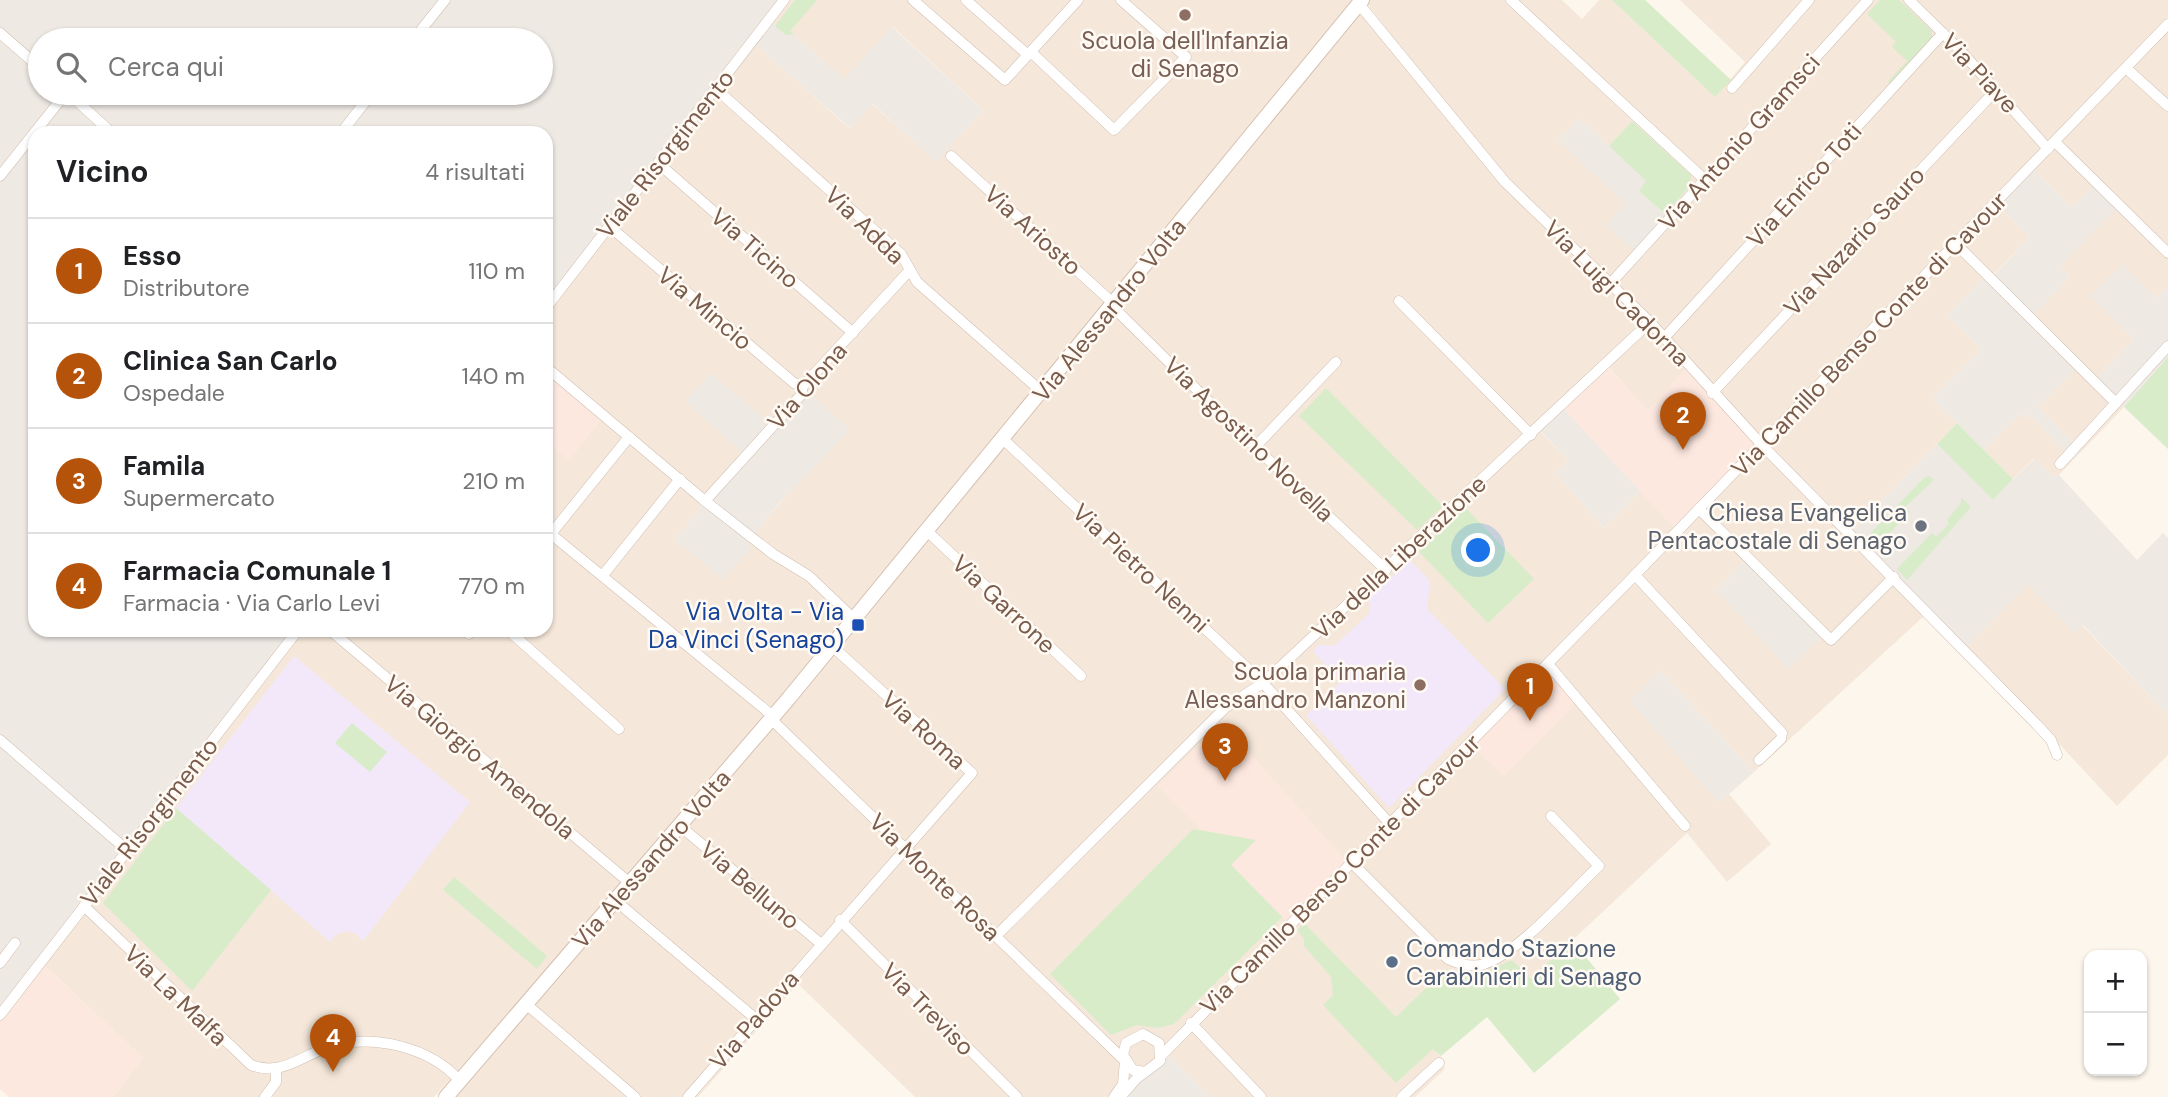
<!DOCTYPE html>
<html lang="it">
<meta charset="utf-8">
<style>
body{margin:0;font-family:"DM Sans",sans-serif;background:#f6f6f6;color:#202124}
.controls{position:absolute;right:21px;bottom:21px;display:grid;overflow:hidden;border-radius:14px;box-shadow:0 2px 5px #0004}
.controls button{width:63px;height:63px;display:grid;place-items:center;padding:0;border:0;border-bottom:2px solid #e0e0e0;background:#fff;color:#202124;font:35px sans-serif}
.you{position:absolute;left:1479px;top:551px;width:24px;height:24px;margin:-18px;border:5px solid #fff;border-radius:50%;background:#1a73e8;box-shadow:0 0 0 10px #1a73e833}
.badge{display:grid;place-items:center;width:46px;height:46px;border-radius:50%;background:#b45309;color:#fff;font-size:23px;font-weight:700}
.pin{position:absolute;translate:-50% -58px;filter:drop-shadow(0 2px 4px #0008)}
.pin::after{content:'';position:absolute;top:37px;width:24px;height:21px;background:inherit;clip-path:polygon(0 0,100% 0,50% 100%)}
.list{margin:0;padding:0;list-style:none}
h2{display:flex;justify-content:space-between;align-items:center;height:91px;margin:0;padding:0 28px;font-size:30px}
h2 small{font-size:23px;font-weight:400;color:#757577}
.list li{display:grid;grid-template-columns:46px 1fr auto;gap:21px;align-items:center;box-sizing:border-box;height:105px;padding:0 28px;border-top:2px solid #e0e0e0}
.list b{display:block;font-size:26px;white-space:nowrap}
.list p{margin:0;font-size:23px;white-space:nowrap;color:#757577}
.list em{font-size:23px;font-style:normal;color:#757577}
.icon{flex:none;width:38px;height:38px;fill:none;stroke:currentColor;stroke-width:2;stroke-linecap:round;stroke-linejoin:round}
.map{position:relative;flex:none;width:2168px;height:1097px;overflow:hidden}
.search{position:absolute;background:#fff;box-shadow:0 2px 5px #0004;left:28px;top:28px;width:525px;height:77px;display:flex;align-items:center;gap:18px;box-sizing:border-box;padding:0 24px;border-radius:38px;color:#757577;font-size:26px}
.panel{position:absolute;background:#fff;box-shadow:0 2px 5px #0004;left:28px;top:126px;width:525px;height:511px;border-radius:21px}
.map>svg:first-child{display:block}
</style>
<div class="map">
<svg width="2168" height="1097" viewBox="0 0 2168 1097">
<rect width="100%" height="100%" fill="#fdf6ec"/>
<!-- residential -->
<g fill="#f5e8da" fill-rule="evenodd">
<path d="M779,0H1355L1041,387L630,878L434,1097H113L143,1058L41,962L299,630H546V441L569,459L546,370V309L753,42L849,128L872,104L936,161L983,110L893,27L844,80L794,35H786L766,17ZM776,428L817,466L814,463L746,543L751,548L675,540L744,454Z"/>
<path d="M1364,0H1562L1582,19L1599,0H1612L1715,97L1745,62L1680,0H2168V17L1762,441L1478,146ZM1579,118L1609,146L1632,121L1689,187L1665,214L1669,218L1558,140Z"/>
<path d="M1359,4L1473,150L1689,365L1648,411L1608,367L1540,431L1568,461L1555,473L1604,528L1640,491L1675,528L1695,508L1748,557L1716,590L1827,631L1834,638L1894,580L1924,616L1754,772L1660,670L1719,803L1729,794L1771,844L1727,882L1687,833L1531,979L1512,961L1480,974L1445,969L1400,1013L1445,1061L1444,1070L1415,1097H1210L1168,1055L1157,1070L1138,1080L1123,1097H915L798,984L698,1097H447Z"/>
<path d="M2168,25V287L2156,298L2091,296L2134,339L2096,379L2124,407L2082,451L2038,407L2029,318L2070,277L2060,266L2072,207L2031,167Z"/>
<path d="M1995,203L2030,237L1990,278L1948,315L1981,349L1932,398L1957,423L1852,532L1894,575L1834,635L1698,505Z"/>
<path d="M2019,414L2034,419L2073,460L2059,475L2052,476L2034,458L2013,479L1984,450Z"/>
<path d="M2028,583L2074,632L2082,625L2168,715V755L2117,806L2061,746L2041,736L1961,653Z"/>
</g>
<!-- commercial -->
<g fill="#fde8e0">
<path d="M1689,365L1759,444L1675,529L1563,408L1607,367L1648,410Z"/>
<path d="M546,370L603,418L569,460L546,441Z"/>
<path d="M1548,667L1577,702L1504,776L1471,745Z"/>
<path d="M1222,722L1348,863L1288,922L1231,864L1255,840L1202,830L1157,786Z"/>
<path d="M41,962L143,1058L113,1097H9L0,1089V1016Z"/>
</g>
<!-- industrial -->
<g fill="#efe9e4" fill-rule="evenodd">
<path d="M0,0H779L766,17L786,35H794L844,79L892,27L983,110L936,162L873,104L850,128L749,39L546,302V133H35V630H293L0,1011ZM40,40H541V93H40Z"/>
<path d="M1579,118L1647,181L1639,191L1669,218L1637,253L1606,226L1624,203L1558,140Z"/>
<path d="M2031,167L2072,207L2095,184L2118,207L2060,266L2070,277L2030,318L2078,367L2038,407L2082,451L2073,460L2034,419L2020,414L1984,450L1932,398L1981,349L1947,315L1987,275L1991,278L2030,237L1995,203Z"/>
<path d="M2123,264L2156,298L2168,287V357L2124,407L2096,379L2134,339L2090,296Z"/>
<path d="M711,373L775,428L808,391L850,430L781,501L747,543L751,548L723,579L675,540L744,454L685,401Z"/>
<path d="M1563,408L1640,491L1604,528L1555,473L1568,461L1540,430Z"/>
<path d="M1937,444L1993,499L2035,458L2052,476L2059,475L2137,560L2163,533L2168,538V715L2083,625L2074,633L2028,584L1966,648L1852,532Z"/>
<path d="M1748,557L1827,631L1788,669L1716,590Z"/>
<path d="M1660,670L1754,772L1719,803L1630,701Z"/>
<path d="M1168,1055L1210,1097H1123L1138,1080L1157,1070Z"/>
</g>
<!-- education -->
<g fill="#f3e8fa">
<path d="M1410,560L1430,581L1427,609L1505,689L1389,808L1306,715L1341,682L1313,651L1319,645L1334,646L1369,614V598Z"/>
<path d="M294,656L470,802L363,941L355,933L346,931L336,935L330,942L176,808Z"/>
</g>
<!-- green -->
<g fill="#d8ecc9">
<path d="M795,0H817L790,31L794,35H786L775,26Z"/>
<path d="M1612,0H1645L1731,80L1715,97Z"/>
<path d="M1880,0H1899L1932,31V38L1890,83L1888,81L1907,61L1892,47L1896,42L1867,14Z"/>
<path d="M1632,121L1691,175L1689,187L1665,214L1639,191L1646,181L1609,146Z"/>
<path d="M2168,357V449L2124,407Z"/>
<path d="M1326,388L1443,506L1417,530L1299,416Z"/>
<path d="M1957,423L2013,479L1993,500L1937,444Z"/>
<path d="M1930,476L1934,480L1905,507L1910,512L1875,548L1866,538L1925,477Z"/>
<path d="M1961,497L1971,507L1907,580L1897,569L1932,533L1936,537L1949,524L1947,520L1961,503Z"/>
<path d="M1465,507L1534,579L1488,623L1419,552Z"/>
<path d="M352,723L387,752L370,772L335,743Z"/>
<path d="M176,808L271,890L192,991L103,903Z"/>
<path d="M1193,829L1256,840L1231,865L1282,917L1174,1024L1158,1028L1137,1025L1111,1035L1050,974Z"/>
<path d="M454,877L547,956L537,969L443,890Z"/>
<path d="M1304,923L1396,1017L1445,969L1480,974L1512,960L1531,979L1572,940L1620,999L1534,1073L1487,1017L1441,1056L1433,1049L1396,1083L1323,1005L1333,995L1331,977L1304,946V939L1297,930Z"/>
</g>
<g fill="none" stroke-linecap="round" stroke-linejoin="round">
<defs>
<g id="street">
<path d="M913,0L1005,80L1078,0"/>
<path d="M966,0L1028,55"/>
<path d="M1511,0L1704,179"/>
<path d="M1909,0L1961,51L2048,149"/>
<path d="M1359,4L1505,182L1650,322L1762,445L2040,728L2051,740L2057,755"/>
<path d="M0,33L40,68"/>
<path d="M413,40L445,0"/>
<path d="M1031,52L1114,130L1186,57L1121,0"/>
<path d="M2126,68L2168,106"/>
<path d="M715,88L901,254L917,282L1042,392"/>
<path d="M1732,88L1809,0"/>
<path d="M68,93L112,133"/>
<path d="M341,133L372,93"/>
<path d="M2055,142L2168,253"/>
<path d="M951,156L1114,304"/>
<path d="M658,163L853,333"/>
<path d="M0,176L66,93"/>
<path d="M609,226L794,383L803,386"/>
<path d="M1956,244L2116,403"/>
<path d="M1610,284L1868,0"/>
<path d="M1399,301L1531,435"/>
<path d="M1112,306L1255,447L1386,570"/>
<path d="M546,308L784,0"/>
<path d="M1665,337L1943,33"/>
<path d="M546,367L705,501L773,554L809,576L854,619"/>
<path d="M1712,393L1996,90"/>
<path d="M1003,439L1263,683L1390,824"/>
<path d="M1255,447L1336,362"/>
<path d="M2060,464L2168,346"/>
<path d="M705,501L801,395L803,386L909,271"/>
<path d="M1699,509L1831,640L1894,577"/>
<path d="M546,530L773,716"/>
<path d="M927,531L1081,676"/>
<path d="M546,540L629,437"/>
<path d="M603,575L680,479"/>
<path d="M1635,575L1782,733L1781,739L1759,760"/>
<path d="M330,630L631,884"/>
<path d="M463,630L469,634L472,630"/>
<path d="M508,630L619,729"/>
<path d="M1548,664L1685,826"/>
<path d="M771,719L1125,1061L1123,1084L1114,1097"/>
<path d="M0,740L128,851"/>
<path d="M680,826L820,943"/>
<path d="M1351,862L1448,959C1459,964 1472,968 1484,964C1519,953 1571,892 1599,866L1551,816"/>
<path d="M616,901L756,1019"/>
<path d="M84,906L251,1065C282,1077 302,1055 331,1046C374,1034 430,1047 460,1081"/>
<path d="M840,920L1017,1097"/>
<path d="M996,936L1226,707L1263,683L1650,322"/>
<path d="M0,963L15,943"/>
<path d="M526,1004L635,1097"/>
<path d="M0,1015L298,630"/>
<path d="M1191,1023L1261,1097"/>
<path d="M1162,1055L1635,575L2168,24"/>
<path d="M1122,1095L1137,1078L1160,1061L1159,1043L1143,1034L1126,1043L1123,1055L1133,1070L1145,1072"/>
<path d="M265,1097L276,1082V1070"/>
<path d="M688,1097L972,773L832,646"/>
<path d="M1402,1097L1439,1063"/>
</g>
<path id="secondary" d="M446,1097L789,698L1362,0"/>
</defs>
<!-- street casing -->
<use href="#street" stroke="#d1beb0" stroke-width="11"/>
<!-- secondary casing -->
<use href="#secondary" stroke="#d6c0b0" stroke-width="16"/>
<!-- street -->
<use href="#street" stroke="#fff" stroke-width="10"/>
<!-- secondary -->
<use href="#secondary" stroke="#fff" stroke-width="14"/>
</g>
<!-- markers -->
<g fill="#8d6e63" stroke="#fffaf3" stroke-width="2.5">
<circle cx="1185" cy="15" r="7"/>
<circle cx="1420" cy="685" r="7"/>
</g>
<circle fill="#6b7280" stroke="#fffaf3" stroke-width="2.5" cx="1921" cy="526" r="7"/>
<rect fill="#1a4fb4" stroke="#fffaf3" stroke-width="2.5" x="851" y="618" width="14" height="14" rx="3.5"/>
<circle fill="#5c6f8a" stroke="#fffaf3" stroke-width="2.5" cx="1392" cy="962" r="7"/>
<g text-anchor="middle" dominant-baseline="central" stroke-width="5" stroke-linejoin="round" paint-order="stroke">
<!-- education labels -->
<g font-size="24" fill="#785e54" stroke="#fffaf3">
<text x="1185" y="40">Scuola dell'Infanzia<tspan x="1185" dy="28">di Senago</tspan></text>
<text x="1406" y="671" text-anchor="end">Scuola primaria<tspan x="1406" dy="28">Alessandro Manzoni</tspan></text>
</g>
<!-- street labels -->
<g font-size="24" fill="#7a5c4d" stroke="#fffaf3">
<text transform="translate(1980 73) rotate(47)">Via Piave</text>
<text transform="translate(1739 142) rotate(-48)">Via Antonio Gramsci</text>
<text transform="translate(665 154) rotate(-52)">Viale Risorgimento</text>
<text transform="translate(1804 185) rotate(-48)">Via Enrico Toti</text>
<text transform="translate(865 225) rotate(44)">Via Adda</text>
<text transform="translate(1033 230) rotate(42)">Via Ariosto</text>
<text transform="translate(1854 241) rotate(-47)">Via Nazario Sauro</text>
<text transform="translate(755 248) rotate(41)">Via Ticino</text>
<text transform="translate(1617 293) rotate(45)">Via Luigi Cadorna</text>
<text transform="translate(705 308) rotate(40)">Via Mincio</text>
<text transform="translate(1109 310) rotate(-51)">Via Alessandro Volta</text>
<text transform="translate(1869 334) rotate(-46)">Via Camillo Benso Conte di Cavour</text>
<text transform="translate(807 386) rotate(-49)">Via Olona</text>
<text transform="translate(1249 439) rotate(44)">Via Agostino Novella</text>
<text transform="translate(1399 557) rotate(-43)">Via della Liberazione</text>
<text transform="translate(1141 568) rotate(43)">Via Pietro Nenni</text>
<text transform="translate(1004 604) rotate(43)">Via Garrone</text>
<text transform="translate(924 730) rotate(42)">Via Roma</text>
<text transform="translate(480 757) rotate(40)">Via Giorgio Amendola</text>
<text transform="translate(149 822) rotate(-52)">Viale Risorgimento</text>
<text transform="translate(651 859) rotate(-49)">Via Alessandro Volta</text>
<text transform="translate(1340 874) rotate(-45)">Via Camillo Benso Conte di Cavour</text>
<text transform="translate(935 877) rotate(44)">Via Monte Rosa</text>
<text transform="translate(750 885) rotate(40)">Via Belluno</text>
<text transform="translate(176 995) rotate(44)">Via La Malfa</text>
<text transform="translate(928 1009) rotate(45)">Via Treviso</text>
<text transform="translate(754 1020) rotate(-49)">Via Padova</text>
</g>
<!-- worship labels -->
<g font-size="24" fill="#5b616d" stroke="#fffaf3" text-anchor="end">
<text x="1907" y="512">Chiesa Evangelica<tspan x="1907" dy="28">Pentacostale di Senago</tspan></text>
</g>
<!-- transit labels -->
<g font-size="24" fill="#164399" stroke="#fffaf3" text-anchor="end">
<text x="844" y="611">Via Volta - Via<tspan x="844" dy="28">Da Vinci (Senago)</tspan></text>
</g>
<!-- service labels -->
<g font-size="24" fill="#4e5e75" stroke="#fffaf3" text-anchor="start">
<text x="1406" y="948">Comando Stazione<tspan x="1406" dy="28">Carabinieri di Senago</tspan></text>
</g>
</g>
</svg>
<div class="controls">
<button>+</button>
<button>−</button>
</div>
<div class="you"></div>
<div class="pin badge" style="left:1530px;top:721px">1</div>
<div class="pin badge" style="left:1683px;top:450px">2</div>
<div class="pin badge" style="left:1225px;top:781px">3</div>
<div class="pin badge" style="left:333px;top:1072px">4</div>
<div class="search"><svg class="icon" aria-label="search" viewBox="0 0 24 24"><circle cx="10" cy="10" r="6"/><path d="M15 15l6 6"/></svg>Cerca qui</div>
<section class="panel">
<h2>Vicino<small>4 risultati</small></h2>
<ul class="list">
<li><span class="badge">1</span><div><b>Esso</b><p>Distributore</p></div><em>110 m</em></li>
<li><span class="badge">2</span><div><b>Clinica San Carlo</b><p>Ospedale</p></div><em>140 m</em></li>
<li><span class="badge">3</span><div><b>Famila</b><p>Supermercato</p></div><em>210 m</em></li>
<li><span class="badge">4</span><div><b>Farmacia Comunale 1</b><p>Farmacia · Via Carlo Levi</p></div><em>770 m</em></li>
</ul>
</section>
</div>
